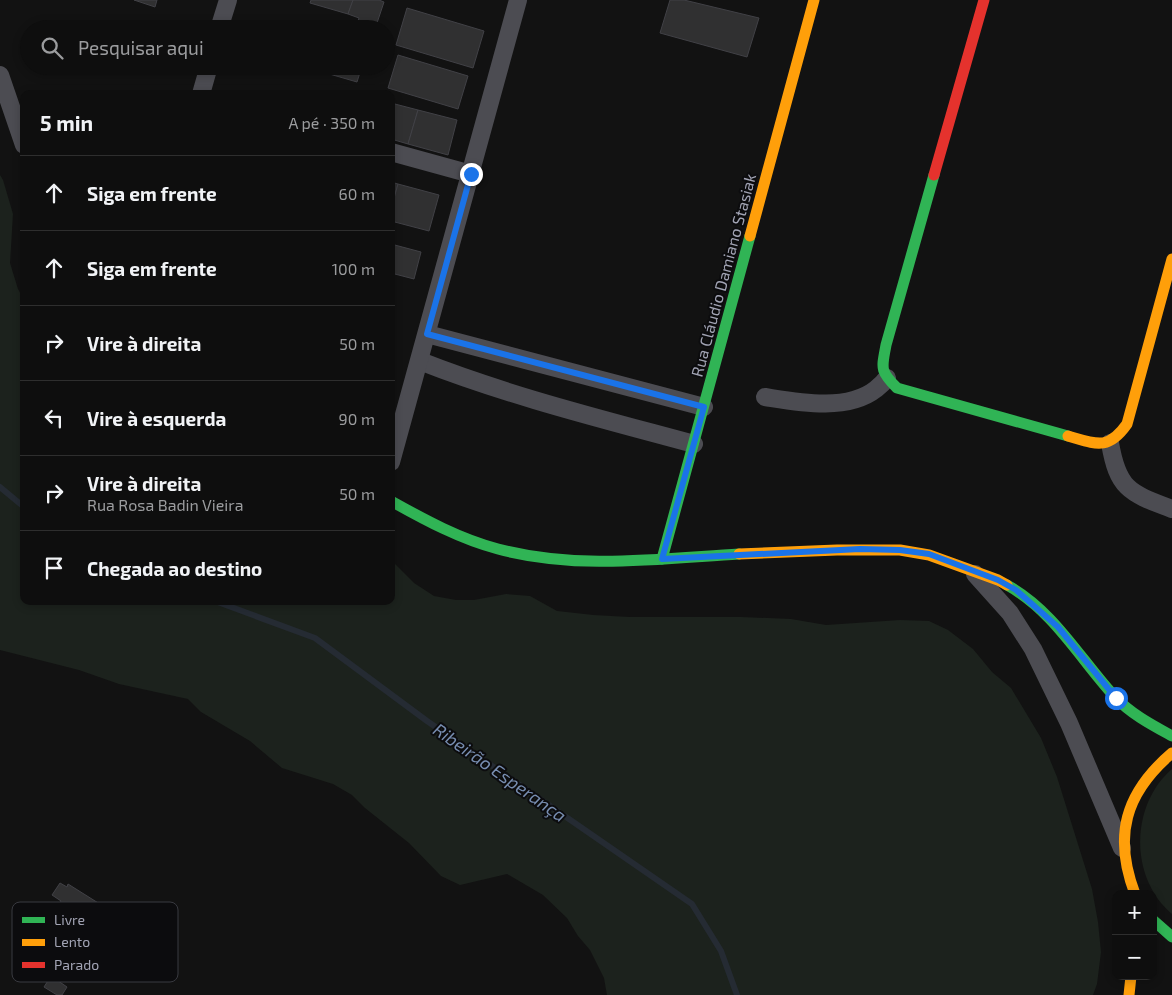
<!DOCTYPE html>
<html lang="pt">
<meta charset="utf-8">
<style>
body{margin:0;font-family:"Exo 2",sans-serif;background:#1c1c1c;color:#f1f3f6}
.controls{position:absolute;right:15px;bottom:15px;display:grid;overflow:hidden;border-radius:10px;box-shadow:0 2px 8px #0003}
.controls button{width:45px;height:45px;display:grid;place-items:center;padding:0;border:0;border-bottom:1px solid #2e2e2e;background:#0e0e0e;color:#f1f3f6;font:25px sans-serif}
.stop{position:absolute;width:15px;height:15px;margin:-11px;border:4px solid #1a73e8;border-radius:50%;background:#fff}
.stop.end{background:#1a73e8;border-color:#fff;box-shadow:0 1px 5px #0008}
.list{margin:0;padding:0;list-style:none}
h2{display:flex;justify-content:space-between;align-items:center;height:65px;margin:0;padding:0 20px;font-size:21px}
h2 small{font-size:16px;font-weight:400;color:#9b9c9e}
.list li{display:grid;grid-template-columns:32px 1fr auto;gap:15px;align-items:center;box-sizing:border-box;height:75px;padding:0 20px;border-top:1px solid #2e2e2e}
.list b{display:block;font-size:19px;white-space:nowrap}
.list p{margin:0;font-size:16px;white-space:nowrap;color:#9b9c9e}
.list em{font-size:16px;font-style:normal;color:#9b9c9e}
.icon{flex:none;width:28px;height:28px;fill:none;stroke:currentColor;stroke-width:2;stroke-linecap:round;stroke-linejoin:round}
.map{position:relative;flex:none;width:1172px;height:995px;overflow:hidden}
.search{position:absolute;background:#0e0e0e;box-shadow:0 2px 8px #0003;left:20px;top:20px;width:375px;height:55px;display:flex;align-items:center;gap:12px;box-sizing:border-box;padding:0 18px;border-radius:28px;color:#9b9c9e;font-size:19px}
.panel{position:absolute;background:#0e0e0e;box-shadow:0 2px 8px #0003;left:20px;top:90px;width:375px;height:515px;border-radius:10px}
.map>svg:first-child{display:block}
</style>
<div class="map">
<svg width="1172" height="995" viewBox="0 0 1172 995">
<rect width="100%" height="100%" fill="#121212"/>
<!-- green -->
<g fill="#1c221d">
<path d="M0,175L3,180L13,214L10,263L18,289L24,300V601H391V560L414,583L434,596L456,600H474L506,594L530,596L557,611L593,615L630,617H741L791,619L826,625L900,620L929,621L948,630L973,649L992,672L1011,688L1041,738L1057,777L1092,889L1098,922L1101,952L1097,984L1093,995H607L604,978L590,950L578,936L567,918L543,895L507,874L460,885L441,876L409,843L365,808L352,795L333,784L282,768L250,741L201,712L188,699L119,684L79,670L0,650Z"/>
<path d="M1172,769V914C1129,878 1130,805 1172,769Z"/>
</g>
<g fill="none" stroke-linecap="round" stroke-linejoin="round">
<!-- stream -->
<g stroke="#252b33" stroke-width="6">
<path d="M0,487L24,507"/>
<path d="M215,601L315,638L427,721L692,904L721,951L737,995"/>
</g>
</g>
<!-- building -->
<g fill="#303031" stroke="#414146">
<path d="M134,0H157L155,7Z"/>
<path d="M311,0H353L348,14L310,3Z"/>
<path d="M353,0H379L384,2L375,29H355L359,18L348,14Z"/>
<path d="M670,0H684L759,18L747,57L660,33Z"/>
<path d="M407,8L484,31L473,68L396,45Z"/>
<path d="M398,55L468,76L458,109L388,88Z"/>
<path d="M302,66H362L357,82Z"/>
<path d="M391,103L418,110L408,144L391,139Z"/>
<path d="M418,110L457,120L448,155L408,144Z"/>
<path d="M391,182L398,184L391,209Z"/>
<path d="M398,184L439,195L429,231L391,221V209Z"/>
<path d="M391,244L421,252L414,279L391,273Z"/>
<path d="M60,883L67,887L68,884L103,906L89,929L57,908L61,901L52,895Z"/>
<path d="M51,976L67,987L62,995H57L44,987Z"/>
</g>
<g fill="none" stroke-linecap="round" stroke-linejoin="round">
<!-- street -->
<g stroke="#4c4c52" stroke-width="18">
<path d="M219,29L228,0"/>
<path d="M0,75L24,145"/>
<path d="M201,94L209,66"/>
<path d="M391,152L471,174"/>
<path d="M427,334L704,407"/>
<path d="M420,361C509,396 602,419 694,444"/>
<path d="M765,397C797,402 847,412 876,389C880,386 884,382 887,378"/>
<path d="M1110,443C1118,490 1130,493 1172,509"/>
<path d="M391,462L518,0"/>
<path d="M975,574L1010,613L1033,649L1069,723L1122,848"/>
</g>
<!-- fast -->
<g stroke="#30b455" stroke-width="11">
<path d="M934,175L886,345C882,368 879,370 897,388L1068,436"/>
<path d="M391,501C425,520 460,539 498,549C576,570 659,559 739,554"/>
<path d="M662,559L750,236"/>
<path d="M1007,585C1054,611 1080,659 1115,697C1131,714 1152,725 1172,736"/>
<path d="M1153,920L1172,937"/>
</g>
<!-- slow -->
<g stroke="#ff9f0a" stroke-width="11">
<path d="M750,236L814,0"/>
<path d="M1068,436C1096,444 1108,451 1127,424L1172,259"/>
<path d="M739,554L837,550H900L929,555L998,580L1007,585"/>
<path d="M1135,894C1113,836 1125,793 1172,753"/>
<path d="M1129,995L1131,976"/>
</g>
<!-- jam -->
<path stroke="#e5322d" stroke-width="11" d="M934,175L984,0"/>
</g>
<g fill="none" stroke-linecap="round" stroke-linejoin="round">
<!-- route -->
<path stroke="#1a73e8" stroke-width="6" d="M471,174L427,334L704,407L662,559L860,549L900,550L929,554L998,580L1016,590L1058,627L1116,698"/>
</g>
<g text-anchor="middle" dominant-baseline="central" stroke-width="4" stroke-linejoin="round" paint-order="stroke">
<!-- street labels -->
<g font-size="16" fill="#a2a4b4" stroke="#0c0c0e">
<text transform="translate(723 275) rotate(-75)">Rua Cláudio Damiano Stasiak</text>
</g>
<!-- water labels -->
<g font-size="18" font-style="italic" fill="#778db0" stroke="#0c0c0e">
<text transform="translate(500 772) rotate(35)">Ribeirão Esperança</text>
</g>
</g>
<!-- legend -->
<rect x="12" y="902" width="166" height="80" rx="8" fill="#0c0c0e" stroke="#393a40" stroke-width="1"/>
<rect x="22" y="917" width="23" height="6" fill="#30b455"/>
<rect x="22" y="939" width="23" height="7" fill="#ff9f0a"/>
<rect x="22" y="962" width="23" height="6" fill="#e5322d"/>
<g font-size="14" fill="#a2a4b4">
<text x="54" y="925">Livre</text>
<text x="54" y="947">Lento</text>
<text x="54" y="970">Parado</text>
</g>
</svg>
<div class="controls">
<button>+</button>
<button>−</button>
</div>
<div class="stop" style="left:1116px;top:698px"></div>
<div class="stop end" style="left:471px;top:174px"></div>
<div class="search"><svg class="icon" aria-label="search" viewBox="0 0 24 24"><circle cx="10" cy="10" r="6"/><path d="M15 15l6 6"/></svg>Pesquisar aqui</div>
<section class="panel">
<h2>5 min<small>A pé · 350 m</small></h2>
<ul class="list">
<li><svg class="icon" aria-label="ahead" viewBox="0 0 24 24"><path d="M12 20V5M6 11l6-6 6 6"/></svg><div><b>Siga em frente</b></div><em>60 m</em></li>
<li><svg class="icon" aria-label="ahead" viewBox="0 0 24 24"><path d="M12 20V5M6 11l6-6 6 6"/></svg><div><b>Siga em frente</b></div><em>100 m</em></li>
<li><svg class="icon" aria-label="right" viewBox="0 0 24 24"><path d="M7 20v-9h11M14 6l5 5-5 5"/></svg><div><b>Vire à direita</b></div><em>50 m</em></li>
<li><svg class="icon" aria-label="left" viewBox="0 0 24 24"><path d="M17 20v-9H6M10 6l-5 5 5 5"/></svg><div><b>Vire à esquerda</b></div><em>90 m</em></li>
<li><svg class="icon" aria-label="right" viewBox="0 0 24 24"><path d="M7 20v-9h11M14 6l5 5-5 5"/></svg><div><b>Vire à direita</b><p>Rua Rosa Badin Vieira</p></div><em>50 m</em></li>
<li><svg class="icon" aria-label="arrive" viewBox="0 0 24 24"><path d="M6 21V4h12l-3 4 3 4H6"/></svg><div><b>Chegada ao destino</b></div></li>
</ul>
</section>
</div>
